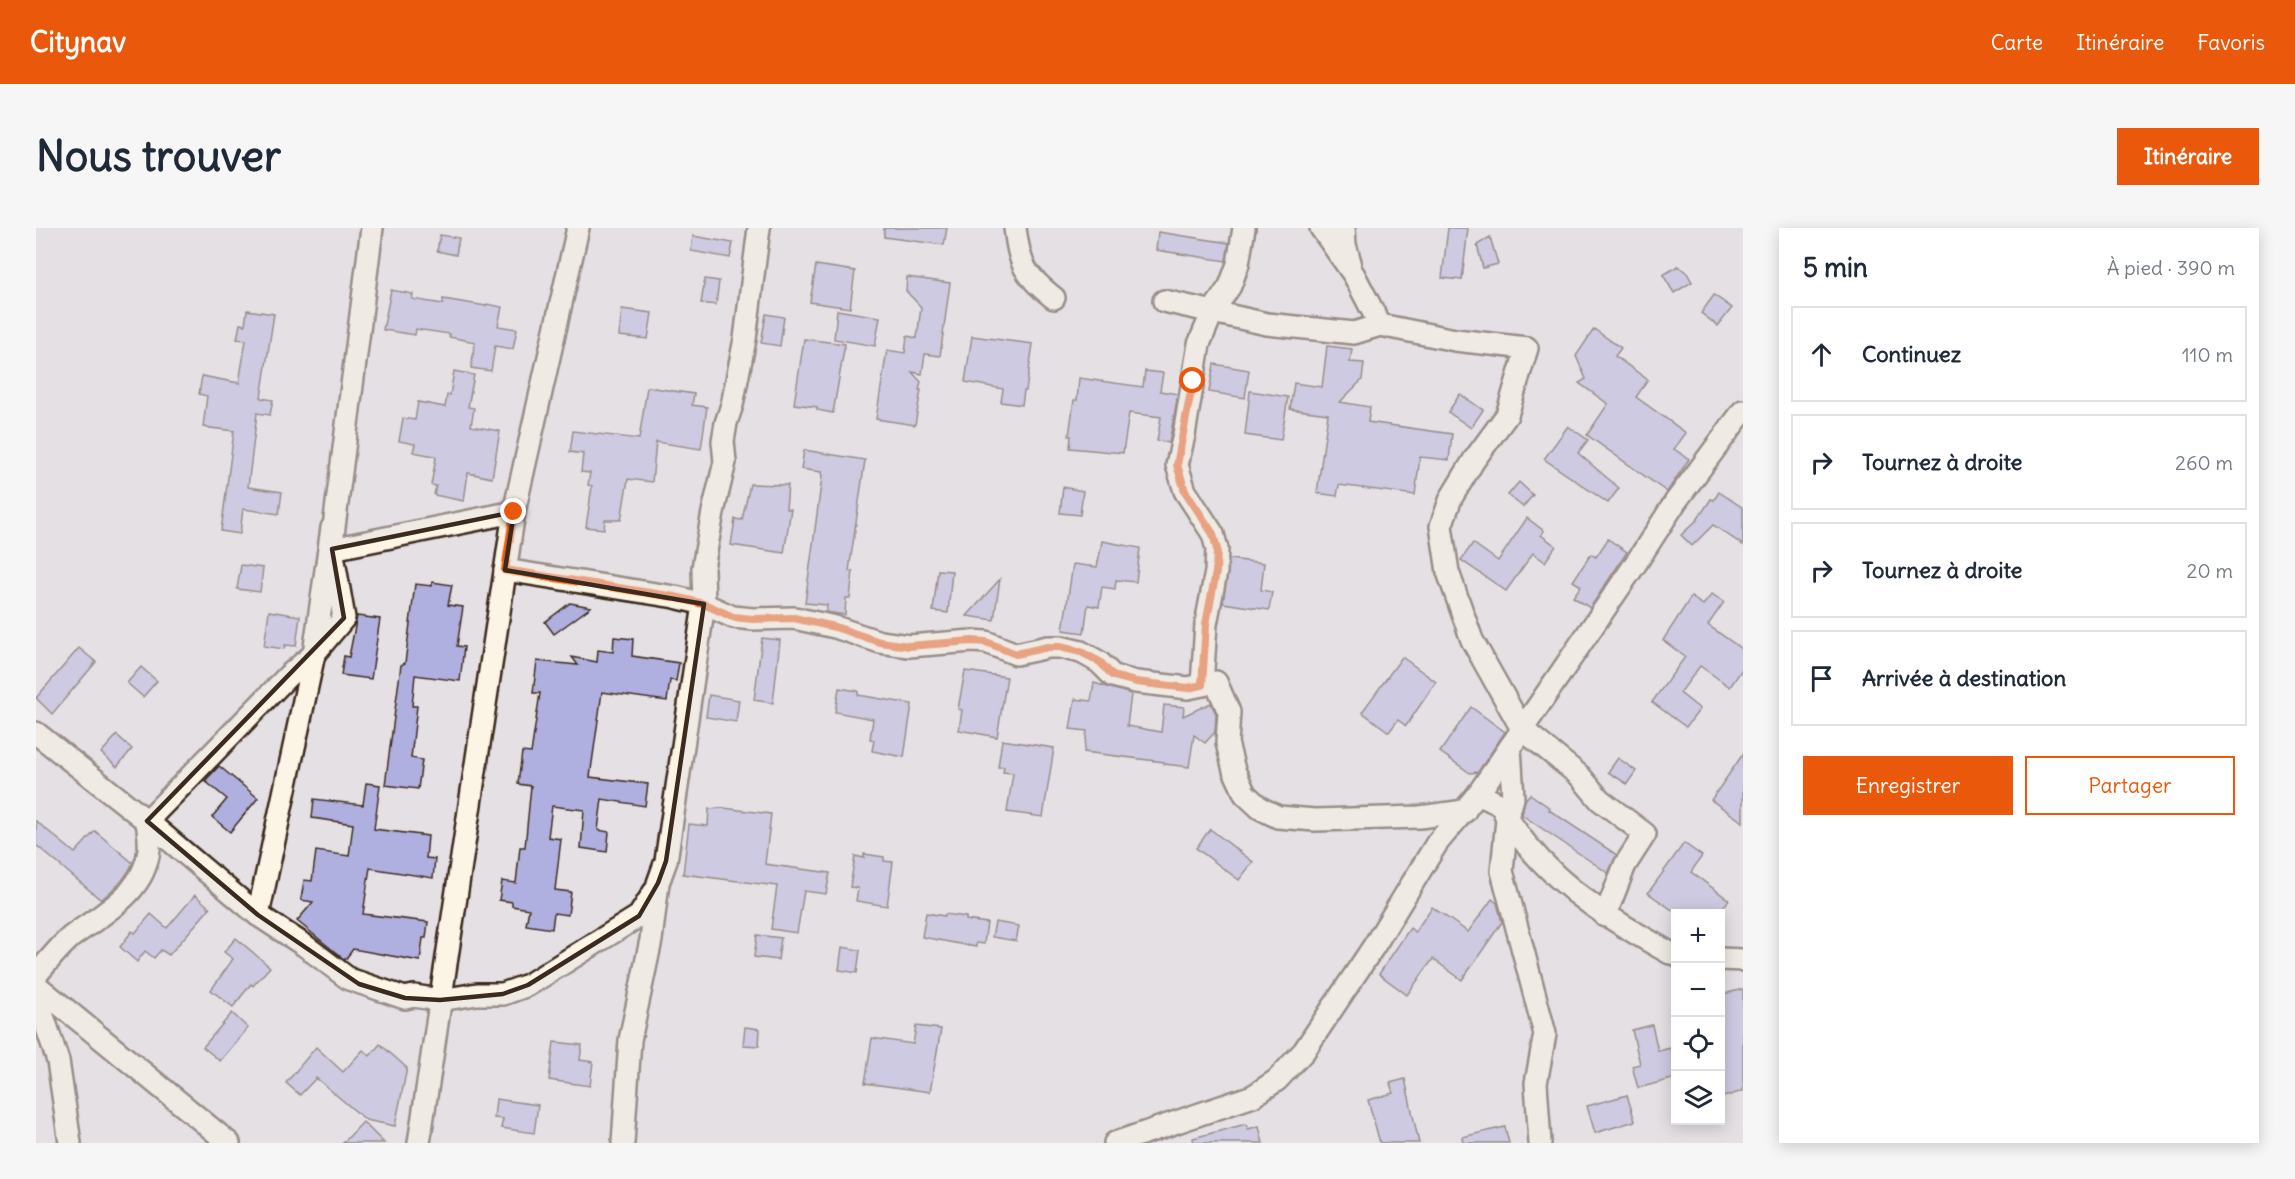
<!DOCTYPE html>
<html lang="fr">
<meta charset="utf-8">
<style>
body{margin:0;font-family:Delius,sans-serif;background:#f6f6f7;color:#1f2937}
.controls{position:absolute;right:18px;bottom:18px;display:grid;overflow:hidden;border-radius:0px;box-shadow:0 3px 15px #0003}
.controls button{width:54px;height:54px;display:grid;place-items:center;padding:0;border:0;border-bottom:2px solid #e0e1e3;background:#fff;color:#1f2937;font:30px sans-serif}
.stop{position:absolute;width:18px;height:18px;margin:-14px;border:4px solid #ea580c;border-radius:50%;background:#fff}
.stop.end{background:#ea580c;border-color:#fff;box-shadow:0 2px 6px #0008}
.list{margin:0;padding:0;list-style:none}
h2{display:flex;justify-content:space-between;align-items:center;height:78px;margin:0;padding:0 24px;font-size:26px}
h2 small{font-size:20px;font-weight:400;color:#747a83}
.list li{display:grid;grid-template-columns:39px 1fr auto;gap:18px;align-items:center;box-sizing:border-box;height:96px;margin:0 12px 12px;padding:0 12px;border:2px solid #e0e1e3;border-radius:0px}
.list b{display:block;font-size:22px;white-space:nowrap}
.list em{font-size:20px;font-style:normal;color:#747a83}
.actions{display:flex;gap:12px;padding:18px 24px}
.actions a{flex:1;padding:14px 0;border:2px solid #ea580c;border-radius:0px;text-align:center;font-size:21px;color:#ea580c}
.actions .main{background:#ea580c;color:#fff}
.icon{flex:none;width:33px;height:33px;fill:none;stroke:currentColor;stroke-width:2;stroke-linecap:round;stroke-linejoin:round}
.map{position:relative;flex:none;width:1707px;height:915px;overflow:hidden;border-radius:0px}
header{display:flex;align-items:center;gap:36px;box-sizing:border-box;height:84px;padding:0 30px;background:#ea580c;color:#fff}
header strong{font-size:28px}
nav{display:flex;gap:33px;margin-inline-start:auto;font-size:21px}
.intro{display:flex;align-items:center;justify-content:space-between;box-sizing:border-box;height:144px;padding:0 36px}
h1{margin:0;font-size:42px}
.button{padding:15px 27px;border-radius:0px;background:#ea580c;color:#fff;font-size:21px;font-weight:700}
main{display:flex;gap:36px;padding:0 36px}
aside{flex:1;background:#fff;border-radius:0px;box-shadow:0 3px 15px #0003}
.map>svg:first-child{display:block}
</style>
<header>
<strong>Citynav</strong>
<nav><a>Carte</a><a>Itinéraire</a><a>Favoris</a></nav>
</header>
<div class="intro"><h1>Nous trouver</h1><a class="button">Itinéraire</a></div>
<main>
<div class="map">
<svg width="1707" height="915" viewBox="0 0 1707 915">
<rect width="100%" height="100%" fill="#e5e0e4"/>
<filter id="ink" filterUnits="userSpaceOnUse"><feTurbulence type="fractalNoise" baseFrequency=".0167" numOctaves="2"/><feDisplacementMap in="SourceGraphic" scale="12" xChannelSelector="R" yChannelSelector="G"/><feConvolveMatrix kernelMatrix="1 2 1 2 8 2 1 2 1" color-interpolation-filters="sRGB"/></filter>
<g filter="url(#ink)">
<!-- building -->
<g fill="#afafe0" stroke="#3b2a1e" stroke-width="1.5">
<path d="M848,0H911L908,17L848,9Z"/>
<path d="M1412,0H1432L1426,52L1406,50Z"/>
<path d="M1122,4L1193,15L1190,33L1120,22Z"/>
<path d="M404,7L423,10L420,27L401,23Z"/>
<path d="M657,8L697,15L694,30L655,23Z"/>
<path d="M1454,9L1462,36L1447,40L1441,17Z"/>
<path d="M780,37L819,43L814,80L774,74Z"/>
<path d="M1642,38L1651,45L1656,54L1638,65L1627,47Z"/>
<path d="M871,49L914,55L904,128L889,126L886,146L876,144L885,154L883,162H885L879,197L840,191L851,122L869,125L871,108L881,110L885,79L870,63Z"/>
<path d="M669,51L683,53L680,77L665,75Z"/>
<path d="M355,62L377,66L376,71L407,76V71L450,78L451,76L466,79L462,98L481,101L477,121L459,118L455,143L435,140L439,114L413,109L414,106L380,101L379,107L347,102Z"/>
<path d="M1678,67L1696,80L1682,98L1665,85Z"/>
<path d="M586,81L616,85L612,111L583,108Z"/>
<path d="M211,82L238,86L225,170L237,172L234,187L221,185L212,259L246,264L243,286L207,281L204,306L185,303L198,203L167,199L171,168L163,166L166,148L203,155L210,112L201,111L204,96L209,97Z"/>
<path d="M801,82L844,89L839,118L798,111Z"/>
<path d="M730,86L748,89L744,118L725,115Z"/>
<path d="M1558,101L1585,120L1579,128L1612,152L1600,169L1650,205L1638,221L1653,231L1631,264L1551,207L1572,176L1543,155L1550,151L1540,128Z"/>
<path d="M936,108L997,116L990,163H988L986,177L965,174L967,161L929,154Z"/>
<path d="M768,111L809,116L797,185L781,182V179L758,176Z"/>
<path d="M1291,118L1316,121L1314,134L1328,135L1326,152L1304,174L1334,179L1332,194L1416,206L1413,232L1384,229L1379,267L1303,257L1301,268L1281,265L1292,186L1254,181L1258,155L1286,159Z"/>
<path d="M1178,136L1213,142L1209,170L1173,164Z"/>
<path d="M418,143L438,147L432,179L438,180L435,198L464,203L456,250L432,245L428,273L398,267L400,258L395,257L400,230L398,228L377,224L379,216L363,213L367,190L379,192L382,174L409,179L411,167H414Z"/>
<path d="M1109,143L1127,145L1124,163L1142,166L1133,215L1121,213L1125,189L1093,185L1087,225L1034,220L1035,208H1033L1038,172H1041L1043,150L1107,159Z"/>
<path d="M611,159L658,166L656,177L671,179L665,221L620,214L616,254L592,251L585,292H569L568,301L550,299L556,258L552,257L554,245L545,244L547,226L534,224L537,203L603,211Z"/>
<path d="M1214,163L1252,169L1245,212L1209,207Z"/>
<path d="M1424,166L1447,182L1435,200L1412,184Z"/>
<path d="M1532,198L1552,212L1542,225L1583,260L1572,275L1508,231Z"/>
<path d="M768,222L829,232L813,343H817L814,370H810L809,387L790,384L791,377L769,375L786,249L785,244L765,241Z"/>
<path d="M1483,254L1497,267L1487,279L1472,267Z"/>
<path d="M714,256L752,257L750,281H755L748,325L695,317L699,291L706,292Z"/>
<path d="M1027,259L1047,263L1044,287L1024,285Z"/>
<path d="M1683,264L1707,280V317L1677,297L1656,318L1645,307L1661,292L1675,271L1678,272Z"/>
<path d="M1491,290L1508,303L1505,307L1520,318L1509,334L1497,325L1470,363L1425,332L1437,315L1462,333Z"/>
<path d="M1572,311L1591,324L1554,380L1537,369L1545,358L1537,353L1555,326L1560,329Z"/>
<path d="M1066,313L1104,320L1100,354L1080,352L1079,361L1066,359L1063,379L1052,377L1048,405L1027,402L1037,336L1061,339Z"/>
<path d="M1193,331L1228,335L1225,362L1236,364L1233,382L1187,375Z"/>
<path d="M205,337L227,340L224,364L201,361Z"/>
<path d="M902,342L916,343L912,385L897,383Z"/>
<path d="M964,351L958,392L931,388Z"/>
<path d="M396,354L416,357L412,377L427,379L421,418L428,419L424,453L379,447L376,478H381L375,530L386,532L382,561L349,557L365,437L369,435L379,356L396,358Z"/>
<path d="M1676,366L1688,374L1672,397L1707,422V440L1694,459L1664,438L1644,465L1664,481L1650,499L1616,474L1649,429L1627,412L1655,369L1667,377Z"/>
<path d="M534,375L555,379L518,406L509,394Z"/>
<path d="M233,383L264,388L260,418L249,417L248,421L228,418Z"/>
<path d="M321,388L344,391L335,451L305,447L308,428L313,429Z"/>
<path d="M578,409L597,411L596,428L643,435L640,453L634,452L631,473L566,464L554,549L612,556L609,578L566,571L562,602L573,604L571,624L545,620L548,582L516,578L512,609L525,611L519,662L535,664L532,687L518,685L516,701L490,697L493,681L476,678V674L463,672L466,653L480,655L484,619H489L495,558L482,556L486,524L495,525L504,465H497L501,433L542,437L536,429L561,434L562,422L577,424Z"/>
<path d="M726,410L744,412L737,475L718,472Z"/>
<path d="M43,420L60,434L16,486L0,470Z"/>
<path d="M1366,429L1400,454L1370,498L1362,492L1353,504L1326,484Z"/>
<path d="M105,439L121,453L107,469L91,455Z"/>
<path d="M929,443L971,449L961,509L923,502L926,482L922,481Z"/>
<path d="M1058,455L1095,466L1091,498L1125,504L1128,477L1148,479L1147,488L1175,475L1180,486L1179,504L1169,515L1158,507L1153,539L1128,536V534L1048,524L1051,503L1034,501L1039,471L1055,473Z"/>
<path d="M803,460L822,463V467L876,476L868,529L836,523L838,512L834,511L837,491L799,484Z"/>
<path d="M673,467L703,472L700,494L670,489Z"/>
<path d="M1435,479L1469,504L1442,544L1434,545L1404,524Z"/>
<path d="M81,507L96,521L81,539L65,525Z"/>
<path d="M966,512L1018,520L1007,589L971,584L977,545L967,544L968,539H962Z"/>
<path d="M1707,526V594L1675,572Z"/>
<path d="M1582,530L1600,543L1591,556L1572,544Z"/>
<path d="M183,538L222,570L194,604L176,589L191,571L169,553Z"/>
<path d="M330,555L344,557L338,601L392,608L390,630L399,631L397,650L334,640L332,652L327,686L392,694L390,710H387L384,733L317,721L309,732L261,693L277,674L265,672L268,652L276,653L280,623L313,628L317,596L276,590L278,571L327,577Z"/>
<path d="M1494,566L1514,580L1513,582L1581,627L1572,645L1486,587L1489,572Z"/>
<path d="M688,580L735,586L729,636L794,645L790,666L768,663L761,705L735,701L741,658L647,646L653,596L672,598L673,581Z"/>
<path d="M0,593L39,625L59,603L97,635L92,644L85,654L65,672L0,617Z"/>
<path d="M1174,601L1217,634L1203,652L1160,620Z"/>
<path d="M1648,615L1666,628L1655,644L1693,672L1682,686H1642L1612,665Z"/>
<path d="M828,626L848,629V633L857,634L851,678L820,673L822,660L814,659L819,628L828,630Z"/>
<path d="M159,667L174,680L133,727L125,722L118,730L109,723L101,734L84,719L96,703L99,705L115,686L131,700Z"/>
<path d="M1456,671L1461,675L1466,694L1426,752L1397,731L1371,767L1343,746L1374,700L1379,704L1396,679L1432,704Z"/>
<path d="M890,685L909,688V686L930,689V692L951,695L948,716L940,715V719L886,709Z"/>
<path d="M959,694L983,698L980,713L956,709Z"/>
<path d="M721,707L745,710L742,732L718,729Z"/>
<path d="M200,710L234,739L217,758L215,756L197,779L175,762L197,731L188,724Z"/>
<path d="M806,719L824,722L821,745L803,742Z"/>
<path d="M1707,761V863L1684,870V767Z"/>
<path d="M196,785L212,800L184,833L167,819Z"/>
<path d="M1616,797L1622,823L1635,820L1640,838V850L1602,860L1596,838L1604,836L1596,802Z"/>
<path d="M880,798L905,801L894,864L829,855L836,810L877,816Z"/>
<path d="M709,799L724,801L723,818L707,817Z"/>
<path d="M518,814L546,817L544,832L557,834L554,858L513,852Z"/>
<path d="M344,816L371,840L359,898L330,892L280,850L264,867L250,855L280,819L307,844L327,822L334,828Z"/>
<path d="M1369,851L1383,915H1344L1332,872L1357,865L1354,855Z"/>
<path d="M1591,867L1599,893L1559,905L1551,878Z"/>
<path d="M460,871L502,877L498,905L465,900L467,891L458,890Z"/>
<path d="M327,894L348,915H307Z"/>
<path d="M1210,896L1212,901L1223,898L1227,915H1158L1157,910Z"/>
<path d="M1469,899L1473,915H1427L1426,909Z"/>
</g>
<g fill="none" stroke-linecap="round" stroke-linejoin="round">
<defs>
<g id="street">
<path d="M979,0C984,38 988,46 1018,70"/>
<path d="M1285,0L1318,47L1344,97"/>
<path d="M1308,0L1309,17L1314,34"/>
<path d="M1128,73L1231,96L1318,105L1344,97L1419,112L1491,120L1471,187L1438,232L1415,270L1405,298L1412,344L1436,412L1486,501L1544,548L1564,572L1609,606L1589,637L1569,688"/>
<path d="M296,315L336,0"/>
<path d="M469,342L639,369L668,376L697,389L717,391L758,390L799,399L844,414L873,418L936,413L950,414L980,426L1012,419H1024L1045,424L1063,434L1077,448L1100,454L1152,460L1180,454L1193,484L1191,515L1198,542L1209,566L1224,580L1242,589L1279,592L1384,589L1429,583"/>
<path d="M1166,457L1170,396L1180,344L1181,321L1177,306L1149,263L1141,237L1148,207L1163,116L1177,83L1194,58L1202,36L1208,0"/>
<path d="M0,505L111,593L222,687L268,717L313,751L369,770L378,768L404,772L441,766H467L492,757L603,688L618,664"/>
<path d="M1474,519L1477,570L1471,591L1466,643L1509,806L1500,855L1504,915"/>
<path d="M1442,566L1465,577C1471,592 1480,603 1490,616C1531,666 1579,694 1634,725L1640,726"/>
<path d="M222,687L278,426L296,300"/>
<path d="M1684,731L1707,732"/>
<path d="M0,747C11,735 22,720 35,709C66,686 109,665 113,621C114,612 112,602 111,593L252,448L278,426L308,390L296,321L478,284"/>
<path d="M0,757L193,915"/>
<path d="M0,767L22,833L34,915"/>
<path d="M383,915L478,284L542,0"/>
<path d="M587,915L594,812L615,712L622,655L630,633L668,376L667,340L677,284L689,234L687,213L690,195L696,177L709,111L723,0"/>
<path d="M1079,915L1217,868L1241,852L1268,823L1338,718L1401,615L1442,566L1600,335L1640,273L1707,183"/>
</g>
</defs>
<!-- street casing -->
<use href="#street" stroke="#3b2a1e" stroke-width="26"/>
<!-- street -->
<use href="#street" stroke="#fcf5e5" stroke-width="21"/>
</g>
</g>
<g fill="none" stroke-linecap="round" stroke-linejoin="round" filter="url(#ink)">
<!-- route -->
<path stroke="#ea580c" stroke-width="8" d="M478,284L469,342L639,369L668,376L697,389L717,391L758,390L799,399L844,414L873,418L936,413L950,414L980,426L1012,419H1024L1045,424L1064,434L1077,448L1100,454L1152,460L1166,457L1170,396L1180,344L1181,321L1177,306L1149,263L1141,237L1157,153"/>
</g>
<!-- marked area -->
<path d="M0 0H1707V915H0ZM478,284L469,342L668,376L630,633L622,655L603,688L492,757L467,766L404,772L369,770L323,756L222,687L111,593L308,390L296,321Z" fill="#e5e0e4" fill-opacity=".55" fill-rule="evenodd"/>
<path fill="none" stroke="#3b2a1e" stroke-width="4.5" stroke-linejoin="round" d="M478,284L469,342L668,376L630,633L622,655L603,688L492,757L467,766L404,772L369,770L323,756L222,687L111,593L308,390L296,321Z"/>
</svg>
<div class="controls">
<button>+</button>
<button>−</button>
<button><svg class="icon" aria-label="locate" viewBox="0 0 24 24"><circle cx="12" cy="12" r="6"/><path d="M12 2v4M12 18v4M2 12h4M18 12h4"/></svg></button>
<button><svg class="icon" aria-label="layers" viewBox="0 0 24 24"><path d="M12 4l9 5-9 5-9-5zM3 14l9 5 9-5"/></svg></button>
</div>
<div class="stop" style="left:1157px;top:153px"></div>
<div class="stop end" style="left:478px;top:284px"></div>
</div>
<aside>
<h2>5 min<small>À pied · 390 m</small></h2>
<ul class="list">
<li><svg class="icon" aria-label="ahead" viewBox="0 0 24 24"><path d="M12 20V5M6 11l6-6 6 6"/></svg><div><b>Continuez</b></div><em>110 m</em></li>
<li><svg class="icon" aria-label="right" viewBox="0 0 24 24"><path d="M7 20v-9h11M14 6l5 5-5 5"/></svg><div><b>Tournez à droite</b></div><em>260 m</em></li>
<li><svg class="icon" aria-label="right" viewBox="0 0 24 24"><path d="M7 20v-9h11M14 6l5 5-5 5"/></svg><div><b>Tournez à droite</b></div><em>20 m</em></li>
<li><svg class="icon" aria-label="arrive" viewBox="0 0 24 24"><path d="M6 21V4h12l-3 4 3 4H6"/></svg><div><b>Arrivée à destination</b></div></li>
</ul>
<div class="actions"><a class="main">Enregistrer</a><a>Partager</a></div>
</aside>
</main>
